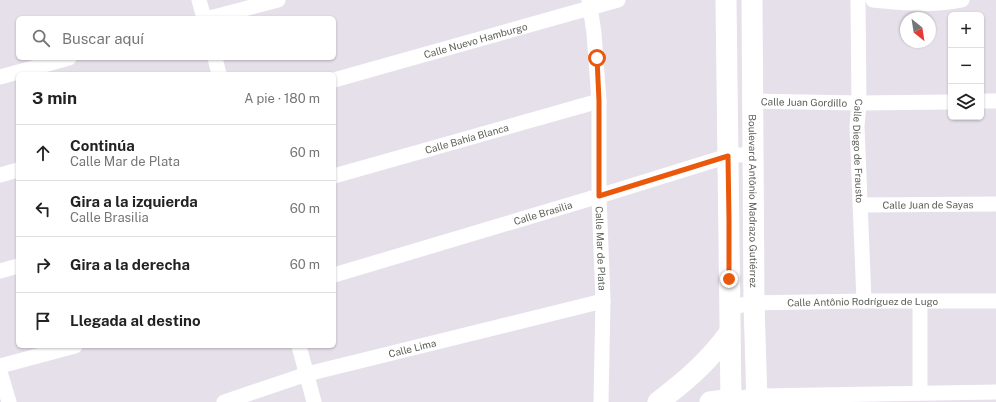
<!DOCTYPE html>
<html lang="es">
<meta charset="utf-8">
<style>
body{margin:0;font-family:"Public Sans",sans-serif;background:#f2f2f2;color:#222}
.controls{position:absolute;right:12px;top:12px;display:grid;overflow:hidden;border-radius:6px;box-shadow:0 1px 3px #0004}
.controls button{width:36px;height:36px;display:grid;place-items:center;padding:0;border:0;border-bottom:1px solid #e0e0e0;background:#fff;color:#222;font:20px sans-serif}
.compass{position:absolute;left:900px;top:12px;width:36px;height:36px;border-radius:50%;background:#fff;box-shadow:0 1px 3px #0004;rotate:150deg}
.stop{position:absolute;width:12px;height:12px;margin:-9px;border:3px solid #ea580c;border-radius:50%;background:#fff}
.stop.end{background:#ea580c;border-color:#fff;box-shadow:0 1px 4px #0008}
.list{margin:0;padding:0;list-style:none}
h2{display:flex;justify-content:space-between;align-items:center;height:52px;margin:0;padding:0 16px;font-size:17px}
h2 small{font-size:13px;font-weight:400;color:#767676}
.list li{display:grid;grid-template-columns:26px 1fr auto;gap:12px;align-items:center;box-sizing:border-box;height:56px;padding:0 16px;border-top:1px solid #e0e0e0}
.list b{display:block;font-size:15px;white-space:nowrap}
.list p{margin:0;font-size:13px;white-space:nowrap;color:#767676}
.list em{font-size:13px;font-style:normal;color:#767676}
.icon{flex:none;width:22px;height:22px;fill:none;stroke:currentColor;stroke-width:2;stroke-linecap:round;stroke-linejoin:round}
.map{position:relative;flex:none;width:996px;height:402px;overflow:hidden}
.search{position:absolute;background:#fff;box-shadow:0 1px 3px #0004;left:16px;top:16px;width:320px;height:44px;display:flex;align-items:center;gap:10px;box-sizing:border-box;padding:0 14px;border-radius:6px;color:#767676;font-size:15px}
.panel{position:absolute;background:#fff;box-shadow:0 1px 3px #0004;left:16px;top:72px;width:320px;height:276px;border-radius:6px}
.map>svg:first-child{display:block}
</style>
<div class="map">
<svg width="996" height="402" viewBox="0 0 996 402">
<rect width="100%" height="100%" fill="#e6e0eb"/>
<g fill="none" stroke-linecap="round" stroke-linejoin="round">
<!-- street -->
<g stroke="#fff" stroke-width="15">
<path d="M199,0L204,18"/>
<path id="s1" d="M589,0L594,33L599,101V196L603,301L601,402"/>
<path id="s2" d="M858,0L859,103L857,126L864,301"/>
<path d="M873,0C903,3 933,6 962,0"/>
<path d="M210,18L278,0"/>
<path d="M215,58L219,74"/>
<path d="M0,77L69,58"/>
<path id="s3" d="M334,80L618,0"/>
<path id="s4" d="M753,101L859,103L951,102"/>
<path d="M981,101H996"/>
<path d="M0,175L18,170"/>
<path id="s5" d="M334,176L599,101"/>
<path id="s6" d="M861,205L996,204"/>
<path d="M0,271L18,266"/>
<path id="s7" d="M334,275L599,196L728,156L752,154"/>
<path id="s8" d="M730,307L754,303L864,301H996"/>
<path d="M299,346L314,402"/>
<path d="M0,366L75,346"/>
<path d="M0,372L9,402"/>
<path d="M920,392V302"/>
<path d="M731,399L757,396L996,392"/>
<path id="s9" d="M224,402L307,374L603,301"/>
</g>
<!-- secondary -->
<g stroke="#fff" stroke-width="21">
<path d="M726,0L731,402"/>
<path id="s10" d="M752,0L754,303L757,402"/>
<path d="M658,402C687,380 708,362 730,332"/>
<path d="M710,402L731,399"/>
</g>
</g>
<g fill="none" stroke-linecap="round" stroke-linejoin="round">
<!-- route -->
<path stroke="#ea580c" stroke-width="5" d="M597,58L599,101V196L728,156L729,220V279"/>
</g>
<g text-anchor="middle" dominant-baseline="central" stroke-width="3.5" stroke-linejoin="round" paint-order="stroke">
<!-- street labels -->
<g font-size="10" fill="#5d6059" stroke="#fff">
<text stroke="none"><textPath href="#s3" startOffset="147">Calle Nuevo Hamburgo</textPath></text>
<text stroke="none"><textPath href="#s4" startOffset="51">Calle Juan Gordillo</textPath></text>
<text stroke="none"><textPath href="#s5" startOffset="138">Calle Bahía Blanca</textPath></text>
<text stroke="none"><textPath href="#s2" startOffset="151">Calle Diego de Frausto</textPath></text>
<text stroke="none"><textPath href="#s10" startOffset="201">Boulevard Antônio Madrazo Gutiérrez</textPath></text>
<text stroke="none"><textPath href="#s6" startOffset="67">Calle Juan de Sayas</textPath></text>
<text stroke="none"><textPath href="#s7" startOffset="218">Calle Brasilia</textPath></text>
<text stroke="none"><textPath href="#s1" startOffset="249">Calle Mar de Plata</textPath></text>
<text stroke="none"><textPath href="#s8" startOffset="133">Calle Antônio Rodríguez de Lugo</textPath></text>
<text stroke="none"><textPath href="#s9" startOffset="196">Calle Lima</textPath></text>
</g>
</g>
</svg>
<div class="controls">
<button>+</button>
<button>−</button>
<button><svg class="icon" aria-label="layers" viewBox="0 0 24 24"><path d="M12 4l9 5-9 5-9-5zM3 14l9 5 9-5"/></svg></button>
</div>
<svg class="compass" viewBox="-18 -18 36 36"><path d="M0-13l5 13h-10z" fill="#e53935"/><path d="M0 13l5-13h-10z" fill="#767676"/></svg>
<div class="stop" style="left:597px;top:58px"></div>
<div class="stop end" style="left:729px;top:279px"></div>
<div class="search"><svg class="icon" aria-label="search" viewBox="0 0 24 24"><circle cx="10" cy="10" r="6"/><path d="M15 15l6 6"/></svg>Buscar aquí</div>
<section class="panel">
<h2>3 min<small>A pie · 180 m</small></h2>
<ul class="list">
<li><svg class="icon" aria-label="ahead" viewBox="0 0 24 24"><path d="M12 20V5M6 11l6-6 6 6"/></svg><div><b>Continúa</b><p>Calle Mar de Plata</p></div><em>60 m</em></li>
<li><svg class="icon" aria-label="left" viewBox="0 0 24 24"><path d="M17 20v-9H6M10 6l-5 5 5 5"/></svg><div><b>Gira a la izquierda</b><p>Calle Brasilia</p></div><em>60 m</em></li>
<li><svg class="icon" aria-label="right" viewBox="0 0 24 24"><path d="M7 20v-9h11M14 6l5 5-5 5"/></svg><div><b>Gira a la derecha</b></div><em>60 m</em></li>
<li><svg class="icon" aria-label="arrive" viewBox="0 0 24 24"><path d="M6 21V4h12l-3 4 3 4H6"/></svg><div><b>Llegada al destino</b></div></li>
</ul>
</section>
</div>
